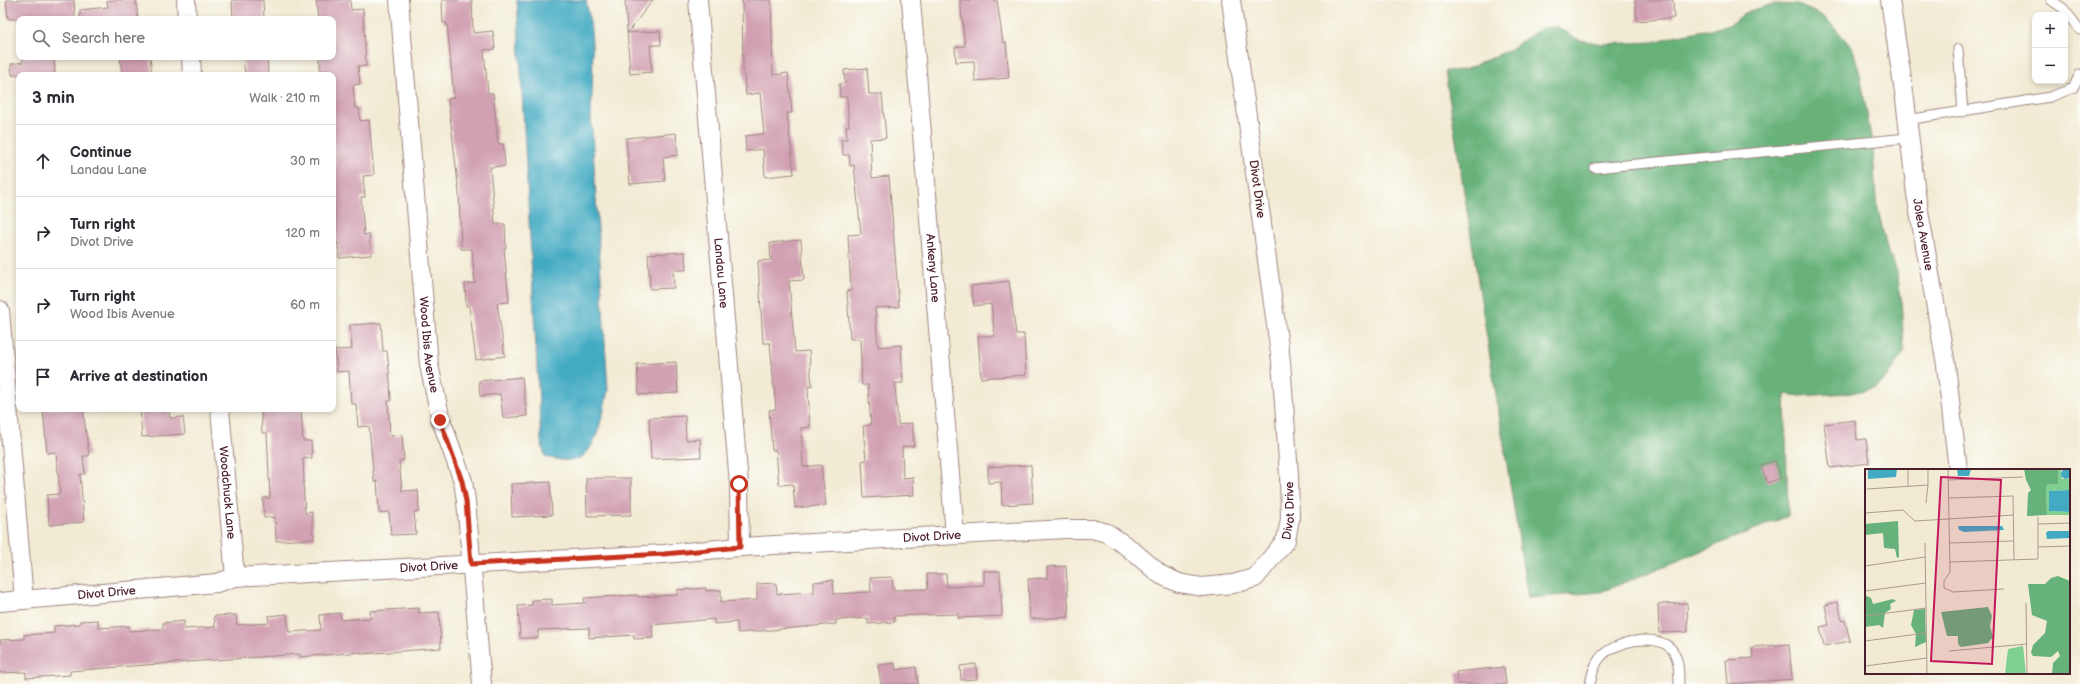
<!DOCTYPE html>
<meta charset="utf-8">
<style>
body{margin:0;font-family:"Balsamiq Sans",sans-serif;background:#f7f7f7;color:#2b2b33}
.controls{position:absolute;right:12px;top:12px;display:grid;overflow:hidden;border-radius:8px;box-shadow:0 2px 6px #0003}
.controls button{width:36px;height:36px;display:grid;place-items:center;padding:0;border:0;border-bottom:1px solid #e1e1e2;background:#fff;color:#2b2b33;font:20px sans-serif}
.stop{position:absolute;width:12px;height:12px;margin:-9px;border:3px solid #c8321e;border-radius:50%;background:#fff}
.stop.end{background:#c8321e;border-color:#fff;box-shadow:0 1px 4px #0008}
.list{margin:0;padding:0;list-style:none}
h2{display:flex;justify-content:space-between;align-items:center;height:52px;margin:0;padding:0 16px;font-size:17px}
h2 small{font-size:13px;font-weight:400;color:#7c7c81}
.list li{display:grid;grid-template-columns:26px 1fr auto;gap:12px;align-items:center;box-sizing:border-box;height:72px;padding:0 16px;border-top:1px solid #e1e1e2}
.list b{display:block;font-size:15px;white-space:nowrap}
.list p{margin:0;font-size:13px;white-space:nowrap;color:#7c7c81}
.list em{font-size:13px;font-style:normal;color:#7c7c81}
.icon{flex:none;width:22px;height:22px;fill:none;stroke:currentColor;stroke-width:2;stroke-linecap:round;stroke-linejoin:round}
.map{position:relative;flex:none;width:2080px;height:684px;overflow:hidden}
.search{position:absolute;background:#fff;box-shadow:0 2px 6px #0003;left:16px;top:16px;width:320px;height:44px;display:flex;align-items:center;gap:10px;box-sizing:border-box;padding:0 14px;border-radius:8px;color:#7c7c81;font-size:15px}
.panel{position:absolute;background:#fff;box-shadow:0 2px 6px #0003;left:16px;top:72px;width:320px;height:340px;border-radius:8px}
.map>svg:first-child{display:block}
</style>
<div class="map">
<svg width="2080" height="684" viewBox="0 0 2080 684">
<rect width="100%" height="100%" fill="#fdfcf7"/>
<filter id="ink" filterUnits="userSpaceOnUse"><feTurbulence type="fractalNoise" baseFrequency=".025" numOctaves="2"/><feDisplacementMap in="SourceGraphic" scale="8" xChannelSelector="R" yChannelSelector="G"/><feConvolveMatrix kernelMatrix="1 2 1 2 8 2 1 2 1" color-interpolation-filters="sRGB"/></filter>
<filter id="wash" filterUnits="userSpaceOnUse"><feTurbulence type="fractalNoise" baseFrequency=".012" numOctaves="4" result="noise"/><feDisplacementMap in="SourceGraphic" scale="16" xChannelSelector="R" yChannelSelector="G"/><feGaussianBlur stdDeviation="0.9" result="paint"/><feColorMatrix in="noise" values="0 0 0 0 0 0 0 0 0 0 0 0 0 0 0 0 0 1.4 0 .05"/><feComposite in="paint" operator="in"/></filter>
<g filter="url(#wash)">
<rect width="100%" height="100%" fill="#f2ebd4"/>
<!-- forest -->
<path fill="#67b27a" stroke="#586852" d="M1773,4L1798,5L1821,15L1838,31L1853,49L1860,74L1873,148L1876,200L1887,249L1897,271L1901,298L1904,351L1892,371L1876,388L1851,393L1799,396L1785,394L1788,516L1601,592L1528,598L1445,71L1464,70L1507,51L1543,27H1558L1579,40L1604,44L1654,42L1678,35L1727,26L1749,11Z"/>
<!-- water -->
<path fill="#43aac3" stroke="#466477" d="M517,0H586C595,38 593,77 591,116L608,390C604,408 597,454 577,459C567,462 555,459 545,457L541,441Z"/>
<g id="blocks">
<!-- building -->
<g fill="#d1a0b2">
<path d="M6,0H74L75,19H8Z"/>
<path d="M114,0H136L138,19H80V10L108,7L107,1Z"/>
<path d="M232,0H263L264,19H233Z"/>
<path d="M316,0H350L351,10L363,9L366,66H358L360,84L353,85L355,108H359L360,121L369,120L374,175L363,176L365,197H361L364,235L369,234L371,255L339,258L338,243L333,244V230H337L333,199V169H336L333,142V75H328V70L320,71V57H333V19H318Z"/>
<path d="M442,0H472L473,33L493,31L495,49L484,50L488,93H493L498,144H503L505,166L490,167L495,224H505L506,248H504L509,302L497,303L505,356L476,360L469,306H466L465,284L475,283L472,249H461L459,192L448,99L454,97L447,23H443Z"/>
<path d="M625,0H653L627,33L660,31L661,45H650L652,72L630,74Z"/>
<path d="M742,0H771L773,75L788,73L792,113H787L794,174L765,177L763,149L746,151L745,136L764,134L760,93L746,95L743,68Z"/>
<path d="M960,0H997L1003,43L1006,42L1009,78L975,81L974,61L956,62L955,47L965,46Z"/>
<path d="M1635,0H1673L1674,18L1637,21Z"/>
<path d="M23,57H54L55,75H12L11,64L23,62Z"/>
<path d="M120,57H150L152,75H122Z"/>
<path d="M243,57H267L268,75H245Z"/>
<path d="M867,68L869,94H882L886,138L870,139L872,178L889,176L899,307L875,308L878,347L901,345L903,383H895L898,425L912,423L914,446L902,447L903,478L913,477L914,495L864,498L862,461L866,460L863,426L871,425L868,385H862L860,339H850L847,291H851L848,235L861,234L854,165L850,166L849,155H843L841,139H847L846,126H849L847,97H840L839,84L845,83L844,70Z"/>
<path d="M676,133L678,155L663,157L665,181L630,184L626,138Z"/>
<path d="M801,240L804,280L789,281L795,352L809,351L812,386L808,387L810,427L801,428L803,467L821,465L826,505L795,508L793,484L779,485L776,450H772L769,410L776,409L770,343H763L758,261L771,260L770,243Z"/>
<path d="M685,252L686,270H673L674,288L650,289L648,254Z"/>
<path d="M1009,281L1016,334H1024L1026,375L981,378L978,336H995L991,304L974,306L971,286Z"/>
<path d="M381,323L383,351H387L390,380L391,401H388L390,436L402,435L404,460L399,461L402,491L418,490L419,512H414L416,534L391,535L389,512L379,513L377,481L374,482L369,426L358,427L356,404H351L349,371L337,372L335,350L352,349L350,325Z"/>
<path d="M676,362L678,393L639,395L637,364Z"/>
<path d="M522,377L527,416L503,418L500,394L480,396L479,381Z"/>
<path d="M43,409H83L89,456H83L85,474H80L84,522L49,525L47,495L60,494L56,452L47,453Z"/>
<path d="M140,409H169L170,418L183,417L185,434L142,437Z"/>
<path d="M301,409L303,441H311L312,458L303,459L304,482H303L305,513L312,512L314,539L276,541L275,517L264,518L263,498H270L267,433H262L261,410Z"/>
<path d="M685,416L686,440L700,439L701,457L651,459L649,418Z"/>
<path d="M1855,420L1857,440L1866,439L1869,463L1830,468L1824,424Z"/>
<path d="M1775,461L1781,478L1767,483L1761,465Z"/>
<path d="M1031,465L1033,503L1002,505L1001,482L988,483V467Z"/>
<path d="M586,478H631V515L587,516Z"/>
<path d="M550,482L552,515L512,517L511,484Z"/>
<path d="M1066,566L1069,617L1030,619L1028,579L1047,578V567Z"/>
<path d="M984,571H1000L1002,616L958,618V614L894,616L895,622L868,624V618L836,620V624L738,633L737,622L714,624V619L652,625L653,638L634,639V635L589,638V628L538,630V638H520L518,606L532,605V600L552,599V605L585,603L584,598L637,595L638,597L677,595V590L706,588V591L721,590V602L757,600V584L776,583L777,594L814,592V582L833,580L834,594L871,592L870,578L892,577L893,590L928,589L927,574H946L947,587L984,585Z"/>
<path d="M1838,602L1842,621L1845,620L1850,641L1824,646L1820,627L1829,625L1825,605Z"/>
<path d="M1687,603L1688,632L1659,633L1658,604Z"/>
<path d="M419,608V613L439,612L441,648L362,654V652L300,657V654L132,666L70,671V675L26,678V672L0,673V640L24,639V635L54,633V626L80,624V621L98,620V628L129,626V631L163,629V623L184,621V629L215,627L214,616L236,615L237,625L269,623L268,616L287,614L289,632L321,630L320,615L340,613L341,620L371,618L370,611Z"/>
<path d="M1789,644L1792,679L1728,684L1726,660L1753,658L1752,647Z"/>
<path d="M895,663L896,670L916,667L918,684H881L878,665Z"/>
<path d="M976,664L977,679L961,680L960,666Z"/>
<path d="M1504,667L1506,684H1458L1456,672Z"/>
</g>
</g>
</g>
<g filter="url(#ink)">
<use href="#blocks" fill-opacity="0" stroke="#9e8580" stroke-width="1"/>
<g fill="none" stroke-linecap="round" stroke-linejoin="round">
<defs>
<g id="lane">
<path d="M2051,0L2064,9L2080,30"/>
<path d="M1958,49L1963,112"/>
<path d="M1907,120L2050,97L2073,88L2080,74"/>
<path d="M1595,168L1908,138"/>
<path d="M1590,684C1592,675 1594,665 1600,658C1613,641 1659,631 1673,651C1679,659 1679,674 1679,684"/>
</g>
<g id="street">
<path d="M186,0L187,19"/>
<path id="s1" d="M399,0L429,365L441,420L463,481L466,501L482,684"/>
<path id="s2" d="M698,0L739,484L740,547"/>
<path id="s3" d="M911,0L955,535"/>
<path id="s4" d="M1890,0L1905,99L1916,194L1946,365L1958,470"/>
<path d="M191,57L192,75"/>
<path d="M0,310L24,600"/>
<path id="s5" d="M220,409L235,577"/>
<path id="s6" d="M0,602L217,583L235,577L664,554L740,547L1066,529H1092L1107,533L1129,548L1161,575L1179,583L1202,587L1233,584L1255,578L1286,540L1290,519L1289,475L1281,361L1231,0"/>
</g>
</defs>
<!-- lane casing -->
<use href="#lane" stroke="#9e8580" stroke-width="11"/>
<!-- street casing -->
<use href="#street" stroke="#9e8580" stroke-width="20"/>
<!-- lane -->
<use href="#lane" stroke="#fff" stroke-width="9"/>
<!-- street -->
<use href="#street" stroke="#fff" stroke-width="18"/>
</g>
</g>
<g fill="none" stroke-linecap="round" stroke-linejoin="round" filter="url(#ink)">
<!-- route -->
<path stroke="#c8321e" stroke-width="5" d="M440,420L462,481L466,501L471,564L664,554L740,547L739,484"/>
</g>
<g text-anchor="middle" dominant-baseline="central" stroke-width="4" stroke-linejoin="round" paint-order="stroke">
<!-- street labels -->
<g font-size="12" fill="#4a1f2b" stroke="#fdfcf7">
<text transform="translate(1257 189) rotate(82)">Divot Drive</text>
<text stroke="none"><textPath href="#s4" startOffset="237">Jolea Avenue</textPath></text>
<text stroke="none"><textPath href="#s3" startOffset="269">Ankeny Lane</textPath></text>
<text stroke="none"><textPath href="#s2" startOffset="274">Landau Lane</textPath></text>
<text stroke="none"><textPath href="#s1" startOffset="346">Wood Ibis Avenue</textPath></text>
<text stroke="none"><textPath href="#s5" startOffset="84">Woodchuck Lane</textPath></text>
<text stroke="none"><textPath href="#s6" startOffset="1355">Divot Drive</textPath></text>
<text stroke="none"><textPath href="#s6" startOffset="935">Divot Drive</textPath></text>
<text stroke="none"><textPath href="#s6" startOffset="431">Divot Drive</textPath></text>
<text stroke="none"><textPath href="#s6" startOffset="107">Divot Drive</textPath></text>
</g>
</g>
<!-- overview -->
<g transform="translate(1865 469)">
<rect width="205" height="205" fill="#f2ebd4"/>
<path d="M193,0H196L197,10H205V21L185,22L184,42L205,43V46H182L181,16L193,15ZM158,177L161,205H140L143,180Z" fill="#7fcf90"/>
<path d="M159,0H193V15L181,16L182,46L162,47L163,24L166,21L161,11ZM33,52L34,88L32,89L30,80L19,79L18,64L0,66V55ZM193,107L205,112L204,205H187L188,194L195,187L193,182L186,188L168,187L166,184L168,176L180,164L182,152L167,146L163,115H180L186,109ZM0,126L6,129L8,135L28,130L31,132L25,135L26,140L20,144L18,159L14,156L0,158ZM123,138L127,147L125,157L128,168L123,174L96,178L93,175V167H82L76,143ZM60,140L61,173L50,178L51,165L46,156L49,141Z" fill="#67b27a"/>
<path d="M196 5a5 5 0 1 1 10 0a5 5 0 1 1-10 0ZM3,0H32L31,8L3,10ZM92,0H106L104,7H93ZM205,21V43L184,42V22ZM93,57H137L139,61L99,63L94,61ZM183,62H205V69L182,70L181,64Z" fill="#43aac3"/>
<path fill="none" stroke="#af9990" stroke-width="1" d="M43,0V17M83,0L85,103L79,112V119L88,123L139,120M83,11L158,8M2,20L63,16V0M84,29L148,27L149,91M61,34L63,16M0,44L38,41L50,52L149,46M173,55L205,54M60,74L62,205M84,74L148,72M173,78L205,77M85,93L173,90V48M0,97L60,88M0,122L61,114M161,134L162,205M0,147L61,139M0,172L61,164M84,182L162,175M0,197L62,189"/>
<path fill="#c2185b" fill-opacity="0.15" stroke="#c2185b" stroke-width="2" d="M76,8L136,11L127,195L66,192Z"/>
<rect width="205" height="205" fill="none" stroke="#4a1f2b" stroke-width="2"/>
</g>
</svg>
<div class="controls">
<button>+</button>
<button>−</button>
</div>
<div class="stop" style="left:739px;top:484px"></div>
<div class="stop end" style="left:440px;top:420px"></div>
<div class="search"><svg class="icon" aria-label="search" viewBox="0 0 24 24"><circle cx="10" cy="10" r="6"/><path d="M15 15l6 6"/></svg>Search here</div>
<section class="panel">
<h2>3 min<small>Walk · 210 m</small></h2>
<ul class="list">
<li><svg class="icon" aria-label="ahead" viewBox="0 0 24 24"><path d="M12 20V5M6 11l6-6 6 6"/></svg><div><b>Continue</b><p>Landau Lane</p></div><em>30 m</em></li>
<li><svg class="icon" aria-label="right" viewBox="0 0 24 24"><path d="M7 20v-9h11M14 6l5 5-5 5"/></svg><div><b>Turn right</b><p>Divot Drive</p></div><em>120 m</em></li>
<li><svg class="icon" aria-label="right" viewBox="0 0 24 24"><path d="M7 20v-9h11M14 6l5 5-5 5"/></svg><div><b>Turn right</b><p>Wood Ibis Avenue</p></div><em>60 m</em></li>
<li><svg class="icon" aria-label="arrive" viewBox="0 0 24 24"><path d="M6 21V4h12l-3 4 3 4H6"/></svg><div><b>Arrive at destination</b></div></li>
</ul>
</section>
</div>
